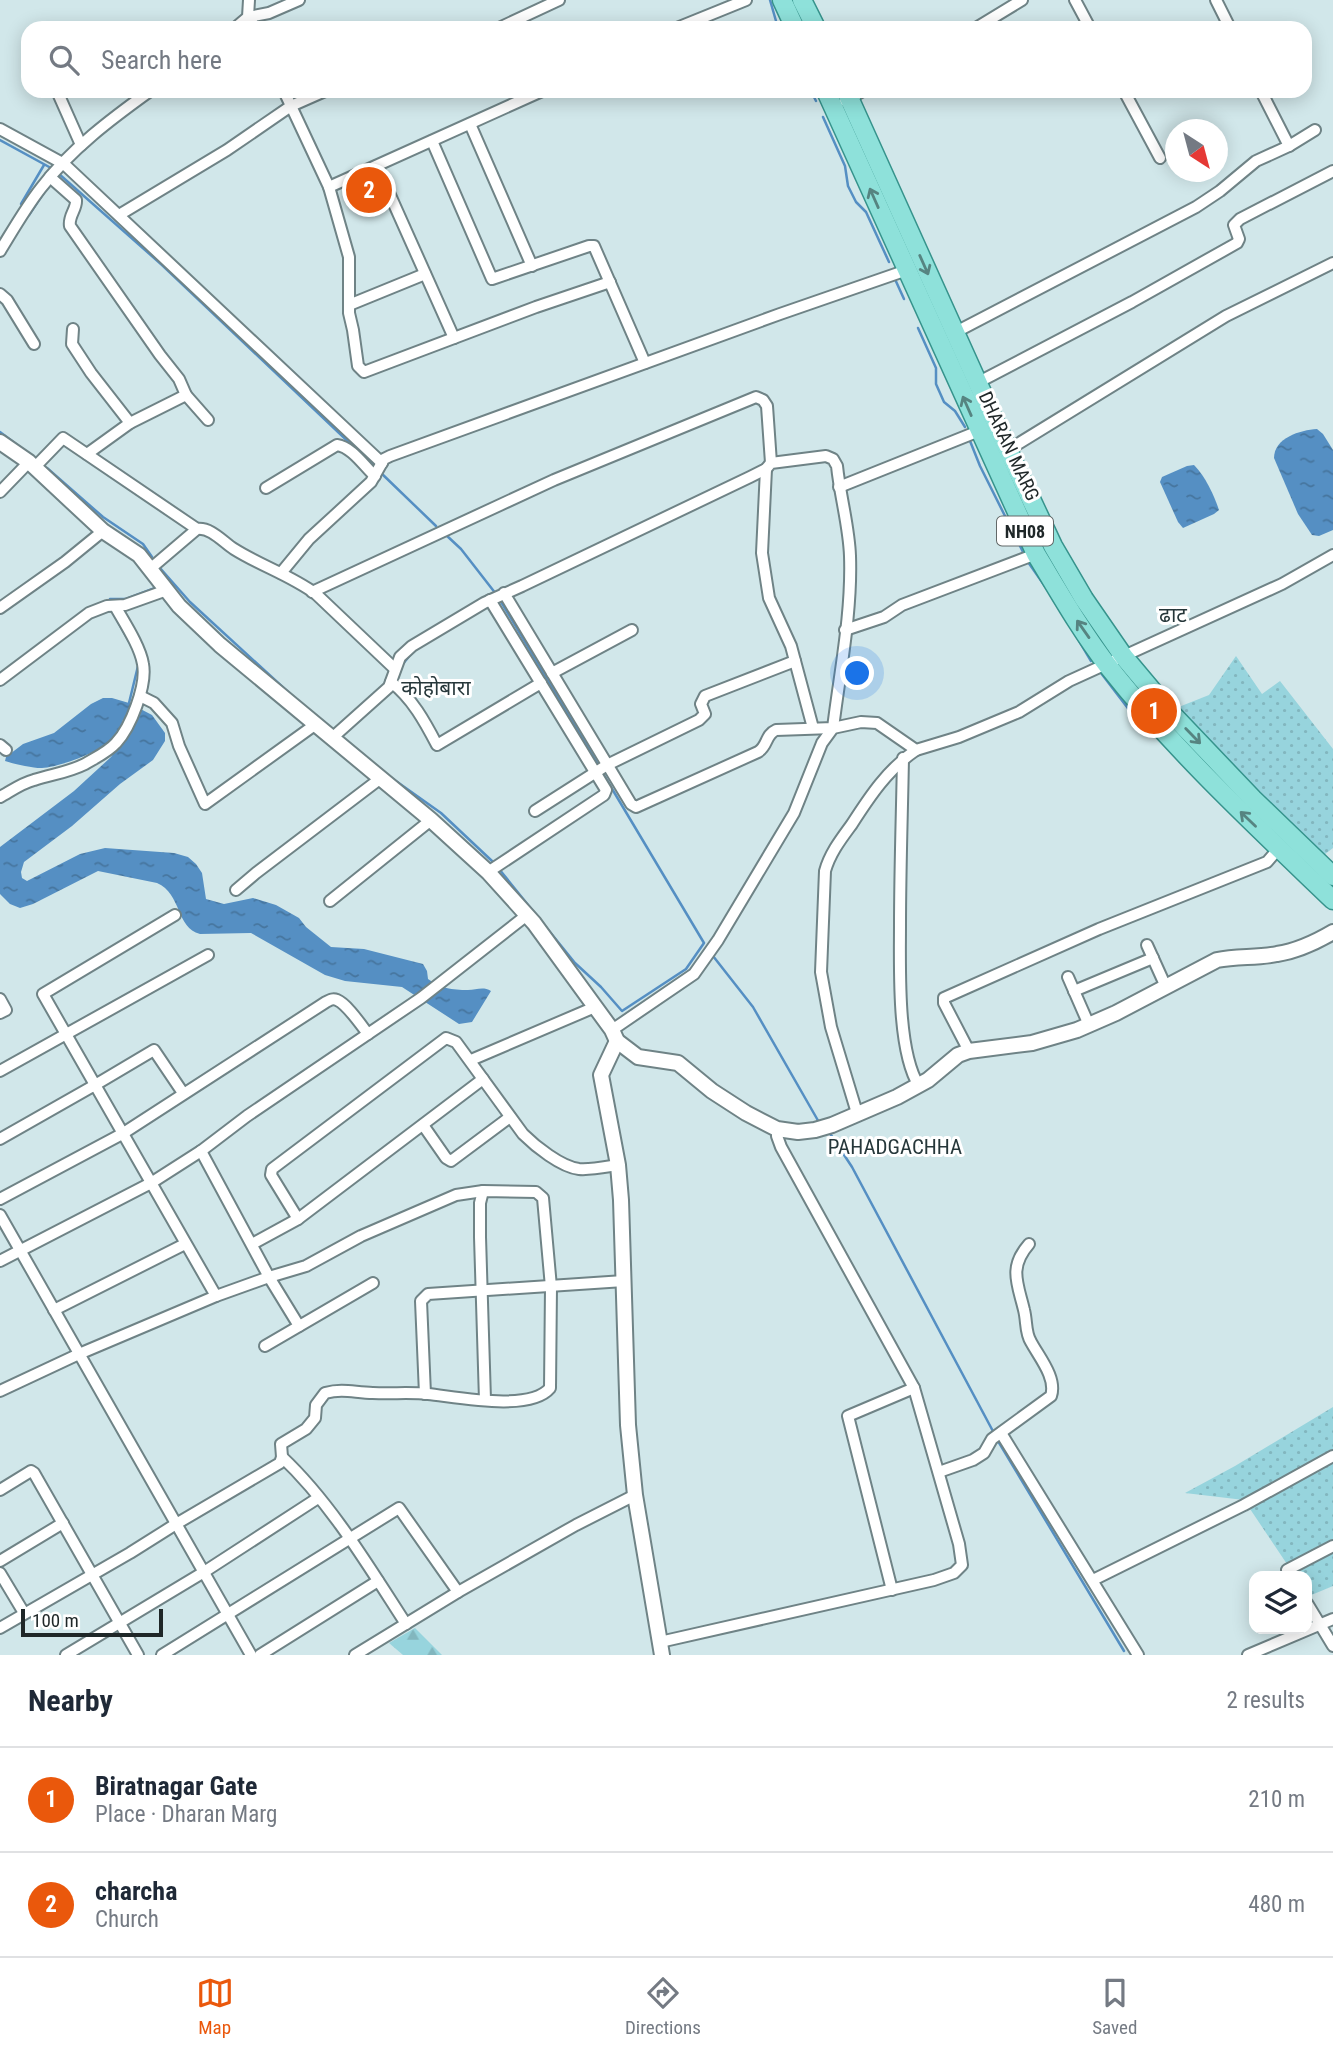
<!DOCTYPE html>
<meta charset="utf-8">
<style>
body{margin:0;font-family:"Roboto Condensed","Noto Sans Devanagari",sans-serif;background:#f2f2f3;color:#1f2937}
.controls{position:absolute;right:21px;bottom:21px;display:grid;overflow:hidden;border-radius:14px;box-shadow:0 4px 18px #0003}
.controls button{width:63px;height:63px;display:grid;place-items:center;padding:0;border:0;border-bottom:2px solid #e0e1e3;background:#fff;color:#1f2937;font:35px sans-serif}
.compass{position:absolute;left:1165px;top:119px;width:63px;height:63px;border-radius:50%;background:#fff;box-shadow:0 4px 18px #0003;rotate:144deg}
.scale{position:absolute;left:21px;bottom:18px;width:142px;box-sizing:border-box;padding-left:7px;border:4px solid #1f2728;border-top:0;font-size:19px;line-height:24px;white-space:nowrap;color:#1f2728;-webkit-text-stroke:5px #fff;paint-order:stroke}
.you{position:absolute;left:858px;top:674px;width:24px;height:24px;margin:-18px;border:5px solid #fff;border-radius:50%;background:#1a73e8;box-shadow:0 0 0 10px #1a73e833}
.badge{display:grid;place-items:center;width:46px;height:46px;border-radius:50%;background:#ea580c;color:#fff;font-size:23px;font-weight:700}
.pin{position:absolute;translate:-50% -50%;border:4px solid #fff;box-shadow:0 2px 7px #0006}
.list{margin:0;padding:0;list-style:none}
h2{display:flex;justify-content:space-between;align-items:center;height:91px;margin:0;padding:0 28px;font-size:30px}
h2 small{font-size:23px;font-weight:400;color:#747a83}
.list li{display:grid;grid-template-columns:46px 1fr auto;gap:21px;align-items:center;box-sizing:border-box;height:105px;padding:0 28px;border-top:2px solid #e0e1e3}
.list b{display:block;font-size:26px;white-space:nowrap}
.list p{margin:0;font-size:23px;white-space:nowrap;color:#747a83}
.list em{font-size:23px;font-style:normal;color:#747a83}
.icon{flex:none;width:38px;height:38px;fill:none;stroke:currentColor;stroke-width:2;stroke-linecap:round;stroke-linejoin:round}
.map{position:relative;flex:none;width:1333px;height:1655px;overflow:hidden}
.search{position:absolute;background:#fff;box-shadow:0 4px 18px #0003;left:21px;right:21px;top:21px;height:77px;display:flex;align-items:center;gap:18px;box-sizing:border-box;padding:0 24px;border-radius:21px;color:#747a83;font-size:26px}
.sheet{height:301px;background:#fff}
nav{display:flex;justify-content:space-around;align-items:center;box-sizing:border-box;height:98px;border-top:2px solid #e0e1e3;background:#fff;font-size:19px;color:#747a83}
nav a{display:grid;justify-items:center;gap:4px}
nav .on{color:#ea580c}
.map>svg:first-child{display:block}
</style>
<div class="map">
<svg width="1333" height="1655" viewBox="0 0 1333 1655">
<defs>
<pattern id="grass-dots" width="8" height="8" patternUnits="userSpaceOnUse" patternTransform="scale(1.75)"><rect width="8" height="8" fill="#97d4dd"/><path d="M2 2h.1M6 6h.1" fill="none" stroke="#82b6be" stroke-width="1.8" stroke-linecap="round"/></pattern>
<pattern id="forest-firs" width="22" height="20" patternUnits="userSpaceOnUse" patternTransform="scale(1.75)"><rect width="22" height="20" fill="#97d4dd"/><path d="M5 1l3.5 6h-7zM16 11l3.5 6h-7z" fill="#82b6be"/></pattern>
<pattern id="water-ripples" width="26" height="14" patternUnits="userSpaceOnUse" patternTransform="scale(1.75)"><rect width="26" height="14" fill="#558fc3"/><path d="M2 4q2-2 4 0t4 0M15 11q2-2 4 0t4 0" fill="none" stroke="#46759e"/></pattern>
</defs>
<rect width="100%" height="100%" fill="#d1e7ea"/>
<!-- grass -->
<g fill="url(#grass-dots)">
<path d="M1236,656L1262,694L1280,681L1333,749V848L1303,871L1151,718L1209,695Z"/>
<path d="M1333,1407V1586L1309,1596L1307,1593V1576H1295L1244,1500L1185,1493L1235,1466Z"/>
</g>
<!-- forest -->
<path fill="url(#forest-firs)" d="M415,1628L442,1655H403L389,1643Z"/>
<!-- water -->
<g fill="url(#water-ripples)">
<path d="M1317,429L1323,434L1333,450V530L1319,536L1312,535L1298,514L1274,458C1274,438 1300,430 1317,429Z"/>
<path d="M1194,465C1205,476 1214,495 1219,510L1214,514L1183,528L1178,522L1160,482L1162,477L1187,466Z"/>
<path d="M103,698H112L129,703L152,715L165,733V741L153,760L120,784L72,826L24,862L21,872L22,878L27,881L80,854L105,848L174,853L188,857L196,864L202,873L206,899L224,904L253,898L276,905L299,918L306,927L331,947L364,949L423,964L427,971L428,979C440,988 452,990 468,990C476,990 483,986 491,991L472,1022L459,1024L402,987L345,981L325,975L251,933L200,934C176,928 182,894 157,883L98,871L33,904L20,908L10,904L0,894V847L74,791L111,757L116,750L128,719L123,720C121,725 119,731 116,735C107,750 60,767 42,768C37,769 10,763 5,761L6,757L23,744L54,733L91,704Z"/>
</g>
<g fill="none" stroke-linecap="round" stroke-linejoin="round">
<!-- stream -->
<g stroke="#558fc3" stroke-width="2.5">
<path d="M770,0L778,28"/>
<path d="M811,91L816,101"/>
<path d="M823,117L845,166L848,186L856,202L866,212L889,262"/>
<path d="M0,140L51,168"/>
<path d="M59,174L162,265L357,450"/>
<path d="M21,204L44,165"/>
<path d="M29,215L43,194"/>
<path d="M894,277L904,299"/>
<path d="M918,328L936,368V384L944,402L955,411L965,427"/>
<path d="M0,432L32,456"/>
<path d="M970,441L980,466L1023,552"/>
<path d="M362,454L372,464"/>
<path d="M47,468L103,517L143,544L152,557"/>
<path d="M380,472L436,526"/>
<path d="M446,535L461,549L496,594"/>
<path d="M1028,562L1049,592"/>
<path d="M160,568L190,602L300,703"/>
<path d="M110,599H126L155,588"/>
<path d="M500,600L599,766"/>
<path d="M118,622L132,647"/>
<path d="M1078,639L1091,661"/>
<path d="M402,665L411,654"/>
<path d="M1101,673L1143,728"/>
<path d="M129,703L138,666"/>
<path d="M386,774L441,813L492,861"/>
<path d="M499,869L575,963L601,987L622,1011L686,969L704,943L602,772"/>
<path d="M713,956L753,1007L820,1124"/>
<path d="M829,1132L852,1167L995,1435"/>
<path d="M998,1441L1124,1651"/>
</g>
<defs>
<g id="minor">
<path d="M1075,0L1090,28"/>
<path d="M1216,0L1230,28"/>
<path d="M235,28L248,17L249,0"/>
<path d="M256,28L248,17L269,13L299,0"/>
<path d="M499,28L559,0"/>
<path d="M677,28L746,0"/>
<path d="M976,28L1022,0"/>
<path d="M57,91L81,145"/>
<path d="M284,91L329,187L349,257V313L353,330L358,366L364,372L536,307L610,282"/>
<path d="M1124,91L1160,158"/>
<path d="M1261,91L1289,146"/>
<path d="M845,101L863,91"/>
<path d="M470,124L532,266"/>
<path d="M0,129L64,164L382,463"/>
<path d="M432,141L492,279L589,246H594L645,363"/>
<path d="M377,166L454,338"/>
<path d="M50,177L76,200C77,209 68,216 70,226L160,355L179,379L186,395L208,420"/>
<path d="M329,187L542,91"/>
<path d="M119,215L227,150L291,106L325,91"/>
<path d="M0,251C13,230 26,207 41,188C71,149 111,119 150,91"/>
<path d="M0,294L7,300L34,344"/>
<path d="M349,305L425,274"/>
<path d="M73,329L72,344L91,373L130,423"/>
<path d="M954,333L1196,207L1220,191L1256,161L1289,146L1315,130"/>
<path d="M977,383L1132,302L1237,243L1239,239L1234,225L1240,219L1333,171"/>
<path d="M1008,450L1226,316L1333,263"/>
<path d="M87,454L130,423L186,395"/>
<path d="M34,468L63,438L197,529"/>
<path d="M766,469L762,553L769,598L791,646L813,728"/>
<path d="M839,487L979,431"/>
<path d="M266,488L337,445C352,447 364,466 375,476"/>
<path d="M0,492L29,462"/>
<path d="M150,569L197,529C211,527 223,542 234,549C261,566 290,575 316,594L395,669"/>
<path d="M281,573L309,539L371,482L384,459L390,456L780,314L907,270"/>
<path d="M312,592L554,480L756,397L763,400L767,406L771,463"/>
<path d="M0,608L65,562L103,531"/>
<path d="M845,630L884,617L902,605L1036,554"/>
<path d="M552,673L632,630"/>
<path d="M0,680L89,613L107,606L125,605L167,590"/>
<path d="M391,682C412,698 425,722 437,745L541,683"/>
<path d="M140,696L154,703L172,723L179,746L205,804L316,724"/>
<path d="M332,738L389,687L400,657L412,646L484,603L522,586L750,477L766,469L771,463L826,456L833,459L837,466C840,496 849,526 850,556C852,613 840,671 833,728L776,730C765,735 768,746 758,752L636,807L631,804L504,593"/>
<path d="M0,745L6,750"/>
<path d="M903,758C902,814 900,870 900,926C900,968 897,1051 919,1086"/>
<path d="M0,797C11,791 22,783 34,780C52,774 67,773 85,764C95,758 108,752 116,743C131,727 147,685 143,664C140,646 124,622 115,606"/>
<path d="M535,811L607,765L699,720L705,714L701,704L705,696L795,661"/>
<path d="M488,872L604,795L606,790L490,600"/>
<path d="M236,890L256,873L381,778"/>
<path d="M330,901L431,820"/>
<path d="M175,915L43,994L216,1296"/>
<path d="M1147,945L1166,987"/>
<path d="M1068,977L1089,1025"/>
<path d="M1074,991L1153,958"/>
<path d="M0,999L6,1010L0,1013"/>
<path d="M612,1030L694,974L718,940L794,813L822,743L833,728L861,722L877,723L916,750L959,737L1019,712L1069,681L1282,584L1333,555"/>
<path d="M969,1051L944,1003V998L1099,929L1267,862L1279,848"/>
<path d="M471,1060L595,1007"/>
<path d="M0,1071L208,955"/>
<path d="M857,1113L831,1027L821,972L825,871C830,853 841,839 852,824C870,796 888,769 916,750"/>
<path d="M423,1125L446,1158L451,1161L510,1117"/>
<path d="M0,1139L95,1085L154,1050L183,1093"/>
<path d="M201,1151L269,1277L299,1326"/>
<path d="M483,1191L480,1203V1237L485,1400"/>
<path d="M0,1199L122,1134L326,1002C330,1000 332,998 337,1000C347,1004 361,1025 368,1034"/>
<path d="M0,1215L251,1655"/>
<path d="M298,1219L271,1175L272,1169L446,1038L456,1042L523,1134C535,1146 561,1167 579,1169C591,1170 605,1167 618,1165"/>
<path d="M252,1244L298,1219L483,1079"/>
<path d="M0,1261L151,1183L201,1151L247,1116L421,998L527,915"/>
<path d="M54,1310L185,1244"/>
<path d="M265,1346L373,1283"/>
<path d="M0,1391L79,1354L216,1296L269,1277L306,1266L361,1236L456,1195L483,1191L536,1192L543,1198L551,1287L550,1388C530,1412 457,1397 428,1394C410,1392 392,1394 373,1393C355,1393 344,1388 325,1393L316,1405L315,1418L306,1429L281,1444L282,1457L280,1463L176,1524L130,1553L0,1628"/>
<path d="M425,1394L421,1301L428,1294L624,1281"/>
<path d="M1001,1433L1138,1655"/>
<path d="M282,1457C331,1503 369,1567 406,1624"/>
<path d="M939,1472L973,1460L984,1453L992,1439L1051,1396C1057,1378 1039,1357 1031,1342C1025,1333 1027,1321 1024,1310C1018,1284 1008,1268 1029,1244"/>
<path d="M0,1490L31,1471L34,1473L138,1655"/>
<path d="M0,1561L63,1523"/>
<path d="M0,1573L24,1613"/>
<path d="M1290,1576L1287,1570L1333,1546"/>
<path d="M1093,1580L1244,1505L1333,1456"/>
<path d="M892,1590L848,1416L914,1388"/>
<path d="M1307,1603L1333,1646"/>
<path d="M660,1642L934,1580L954,1573L962,1565L959,1544L914,1388L781,1147L777,1136V1129"/>
<path d="M66,1655L204,1572L318,1498"/>
<path d="M162,1655L399,1508L458,1592"/>
<path d="M260,1655L378,1581"/>
<path d="M355,1655L458,1592L576,1525L635,1495"/>
<path d="M1248,1655L1333,1619"/>
</g>
<g id="tertiary">
<path d="M0,442L29,462L103,531L139,555L179,606L220,645L431,820L488,872L534,923L612,1030L617,1041L638,1057L678,1063L712,1091L746,1113L777,1129L798,1132L815,1130L832,1125L897,1097L928,1080L958,1055L969,1051L1032,1043L1077,1030L1116,1013L1217,960C1237,956 1257,958 1277,954C1297,951 1316,942 1333,932"/>
<path d="M617,1041L601,1075L618,1165L621,1200L628,1425L635,1495L662,1655"/>
</g>
<g id="primary">
<path d="M782,0L795,28"/>
<path d="M802,0L816,28"/>
<path d="M826,91L1036,554C1059,592 1081,631 1108,666C1175,751 1255,825 1333,900"/>
<path d="M846,91L1008,450L1053,546L1084,599L1124,657L1171,713L1253,799L1333,876"/>
</g>
</defs>
<!-- minor casing -->
<use href="#minor" stroke="#6f8386" stroke-width="14"/>
<!-- tertiary casing -->
<use href="#tertiary" stroke="#6f8386" stroke-width="18"/>
<!-- primary casing -->
<use href="#primary" stroke="#36938c" stroke-width="21"/>
<!-- minor -->
<use href="#minor" stroke="#fff" stroke-width="10"/>
<!-- tertiary -->
<use href="#tertiary" stroke="#fff" stroke-width="14"/>
<!-- primary -->
<use href="#primary" stroke="#8ee1da" stroke-width="18"/>
</g>
<!-- one-way arrows -->
<defs><path id="oneway-shaft" d="M-6 0H5M1.5-3L5.5 0L1.5 3" fill="none" stroke-width="1.6" stroke-linecap="round" stroke-linejoin="round" transform="scale(1.75)"/></defs>
<g stroke="#568481">
<use href="#oneway-shaft" transform="translate(874 198) rotate(-114)"/>
<use href="#oneway-shaft" transform="translate(924 265) rotate(66)"/>
<use href="#oneway-shaft" transform="translate(967 406) rotate(-114)"/>
<use href="#oneway-shaft" transform="translate(1083 629) rotate(-125)"/>
<use href="#oneway-shaft" transform="translate(1193 736) rotate(46)"/>
<use href="#oneway-shaft" transform="translate(1248 819) rotate(-136)"/>
</g>
<g text-anchor="middle" dominant-baseline="central" stroke-width="6" stroke-linejoin="round" paint-order="stroke">
<!-- shield labels -->
<rect fill="#fff" stroke="#626868" stroke-width="2" x="997" y="516.5" width="56" height="29" rx="5"/>
<g font-size="18" font-weight="bold" fill="#1f2728">
<text x="1025" y="531">NH08</text>
</g>
<!-- street labels -->
<g font-size="19" fill="#1f2728" stroke="#fff">
<text transform="translate(1009 446) rotate(65)">DHARAN MARG</text>
</g>
<!-- neighbourhood labels -->
<g font-size="21" fill="#26373a" stroke="#fff">
<text x="1173" y="615">ढाट</text>
<text x="436" y="688">कोहोबारा</text>
<text x="895" y="1147">PAHADGACHHA</text>
</g>
</g>
</svg>
<div class="controls">
<button><svg class="icon" aria-label="layers" viewBox="0 0 24 24"><path d="M12 4l9 5-9 5-9-5zM3 14l9 5 9-5"/></svg></button>
</div>
<svg class="compass" viewBox="-18 -18 36 36"><path d="M0-13l5 13h-10z" fill="#e53935"/><path d="M0 13l5-13h-10z" fill="#747a83"/></svg>
<div class="scale">100 m</div>
<div class="you"></div>
<div class="pin badge" style="left:1154px;top:711px">1</div>
<div class="pin badge" style="left:369px;top:190px">2</div>
<div class="search"><svg class="icon" aria-label="search" viewBox="0 0 24 24"><circle cx="10" cy="10" r="6"/><path d="M15 15l6 6"/></svg>Search here</div>
</div>
<section class="sheet">
<h2>Nearby<small>2 results</small></h2>
<ul class="list">
<li><span class="badge">1</span><div><b>Biratnagar Gate</b><p>Place · Dharan Marg</p></div><em>210 m</em></li>
<li><span class="badge">2</span><div><b>charcha</b><p>Church</p></div><em>480 m</em></li>
</ul>
</section>
<nav>
<a class="on"><svg class="icon" aria-label="map" viewBox="0 0 24 24"><path d="M3 6l6-2 6 2 6-2v14l-6 2-6-2-6 2zM9 4v14M15 6v14"/></svg>Map</a>
<a><svg class="icon" aria-label="directions" viewBox="0 0 24 24"><path d="M12 3l9 9-9 9-9-9zM9 14v-3h6M13 9l2 2-2 2"/></svg>Directions</a>
<a><svg class="icon" aria-label="saved" viewBox="0 0 24 24"><path d="M7 4h10v16l-5-4-5 4z"/></svg>Saved</a>
</nav>
